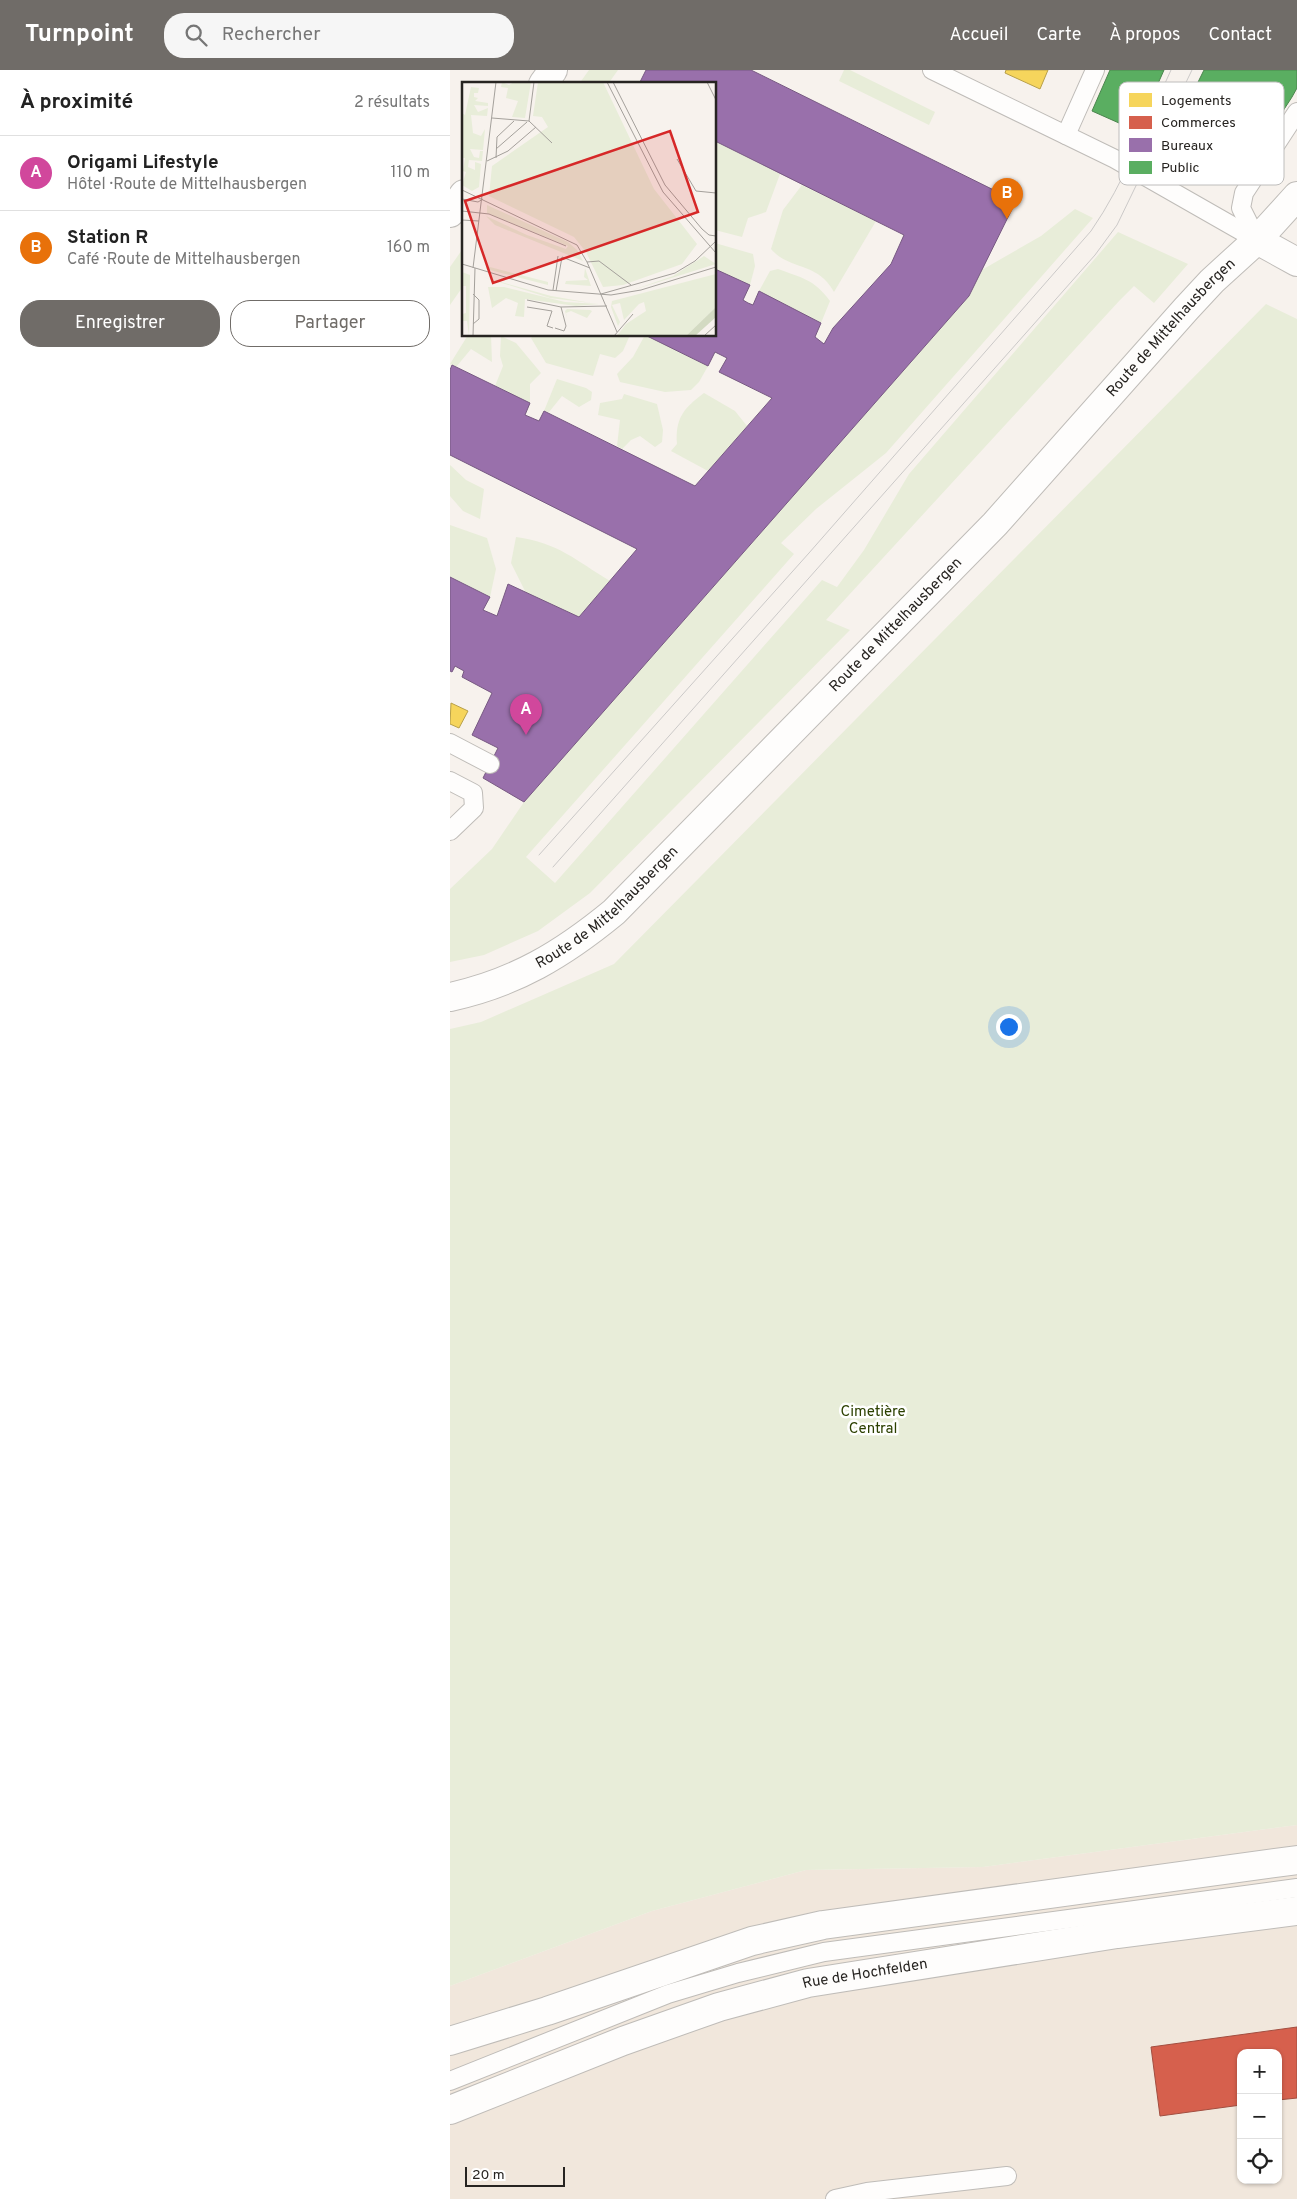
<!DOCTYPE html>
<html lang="fr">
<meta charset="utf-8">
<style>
body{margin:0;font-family:Overpass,sans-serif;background:#f6f6f6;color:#222}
.controls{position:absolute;right:15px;bottom:15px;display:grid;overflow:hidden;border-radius:10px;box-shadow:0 1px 4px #0004}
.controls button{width:45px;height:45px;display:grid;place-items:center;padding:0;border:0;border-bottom:1px solid #e0e0e0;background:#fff;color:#222;font:25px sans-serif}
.scale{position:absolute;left:15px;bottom:12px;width:100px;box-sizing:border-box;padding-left:5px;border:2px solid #272421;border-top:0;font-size:14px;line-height:18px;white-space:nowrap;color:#272421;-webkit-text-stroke:4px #fff;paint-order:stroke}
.you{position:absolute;left:558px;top:956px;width:18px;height:18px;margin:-12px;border:4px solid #fff;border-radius:50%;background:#1a73e8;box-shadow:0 0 0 8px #1a73e833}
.badge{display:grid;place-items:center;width:32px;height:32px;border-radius:50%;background:#706c68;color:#fff;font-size:16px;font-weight:700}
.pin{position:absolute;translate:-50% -41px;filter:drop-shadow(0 1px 2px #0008)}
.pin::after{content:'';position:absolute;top:26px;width:18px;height:15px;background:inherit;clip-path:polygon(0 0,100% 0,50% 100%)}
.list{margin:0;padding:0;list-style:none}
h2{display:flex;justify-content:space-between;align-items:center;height:65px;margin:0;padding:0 20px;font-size:21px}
h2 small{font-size:16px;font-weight:400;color:#767676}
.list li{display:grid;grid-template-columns:32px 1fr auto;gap:15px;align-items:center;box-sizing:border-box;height:75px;padding:0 20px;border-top:1px solid #e0e0e0}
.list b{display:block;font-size:19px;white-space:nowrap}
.list p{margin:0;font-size:16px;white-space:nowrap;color:#767676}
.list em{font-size:16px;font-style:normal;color:#767676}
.actions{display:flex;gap:10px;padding:15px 20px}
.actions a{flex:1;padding:11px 0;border:1px solid #706c68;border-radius:20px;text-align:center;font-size:18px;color:#706c68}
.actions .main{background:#706c68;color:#fff}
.icon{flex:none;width:28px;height:28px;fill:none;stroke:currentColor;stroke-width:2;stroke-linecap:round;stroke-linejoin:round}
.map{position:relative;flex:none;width:847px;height:2129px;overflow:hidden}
header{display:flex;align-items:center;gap:30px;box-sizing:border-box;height:70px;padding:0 25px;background:#706c68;color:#fff}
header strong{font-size:24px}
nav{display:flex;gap:28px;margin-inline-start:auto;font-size:18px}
.search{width:350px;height:45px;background:#f6f6f6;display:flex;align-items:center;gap:12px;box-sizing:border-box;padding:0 18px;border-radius:20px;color:#767676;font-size:19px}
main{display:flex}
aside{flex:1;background:#fff}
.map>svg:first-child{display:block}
</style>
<header>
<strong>Turnpoint</strong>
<div class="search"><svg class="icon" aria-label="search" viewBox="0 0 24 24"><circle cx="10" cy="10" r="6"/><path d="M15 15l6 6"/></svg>Rechercher</div>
<nav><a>Accueil</a><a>Carte</a><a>À propos</a><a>Contact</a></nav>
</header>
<main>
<aside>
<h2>À proximité<small>2 résultats</small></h2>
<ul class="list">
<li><span class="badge" style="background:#d1479c">A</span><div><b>Origami Lifestyle</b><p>Hôtel · Route de Mittelhausbergen</p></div><em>110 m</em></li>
<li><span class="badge" style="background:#e8710a">B</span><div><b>Station R</b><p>Café · Route de Mittelhausbergen</p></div><em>160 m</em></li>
</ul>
<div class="actions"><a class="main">Enregistrer</a><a>Partager</a></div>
</aside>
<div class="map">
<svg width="847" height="2129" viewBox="0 0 847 2129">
<rect width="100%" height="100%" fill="#f7f2ed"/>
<!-- built -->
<path fill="#f1e7dc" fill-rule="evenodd" d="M847,1755V2129H0V1916L202,1841L356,1800L533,1797ZM791,1983H828V2110H791Z"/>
<!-- green -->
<g fill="#e8edd9">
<path d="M139,0H168L158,14H129Z"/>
<path d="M394,0H400L485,42L479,55L389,11Z"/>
<path d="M265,71L330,104L316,142L298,148L292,167L265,160Z"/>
<path d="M352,115L426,151L384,222C367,191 340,201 321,179L333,140Z"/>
<path d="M625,139L643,148L436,383L366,439L331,473L344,484L76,787L105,813L372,510L387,517L414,480L459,404L668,162L738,194L704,233L684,216L670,230L376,550L400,560L140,823L88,861L34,885L0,892V819L42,779L74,732L519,226L530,201L591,166Z"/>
<path d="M265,173L303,184L305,196L300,215L265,199Z"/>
<path d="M14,177V215L0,235V197Z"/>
<path d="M328,199C352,208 364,209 380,231L371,253L309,221L320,201Z"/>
<path d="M816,234L847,249V1755L533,1797L356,1800L202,1841L0,1916V959L31,952L164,894Z"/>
<path d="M18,265H41L42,292L21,279L6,297L0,294Z"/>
<path d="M85,265H180L173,281L165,288L150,284L143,306L96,293L81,268Z"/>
<path d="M195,265L258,296L249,312L241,320L215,322L170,312L167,304L183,287Z"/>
<path d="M51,266L66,273L91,303L80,314V333L45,316L53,296L50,286Z"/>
<path d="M107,309L136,318L142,322L141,330L129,337L112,326L99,342L94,341Z"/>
<path d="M254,323L285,341L297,356L258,401L221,381L227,374C225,348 234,338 254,323Z"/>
<path d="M174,324L207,334L213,360L212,372L205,377L190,366L181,370L172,379L167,376L170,350L148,345L150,333L172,329Z"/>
<path d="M0,395L16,410L34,419L30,449L13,441L0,426Z"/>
<path d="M0,455L37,468L46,499L40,527L0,507Z"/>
<path d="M66,467C109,473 125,490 160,511L129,547L76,523L61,493Z"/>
</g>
<!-- homes -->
<g fill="#f6d55c" stroke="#b8a04a">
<path d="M556,0H598L590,19L555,3Z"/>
<path d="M772,3L814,23L802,50L779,56L771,52L765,29L760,27L758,21L762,9Z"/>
<path d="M1,633L18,641L9,658L0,654Z"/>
</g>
<!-- shops -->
<path fill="#d6604d" stroke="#a24e40" d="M847,1957V2028L828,2030V1983H791V2035L710,2046L701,1977Z"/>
<!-- offices -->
<path fill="#9970ab" stroke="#775982" d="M196,0H301L566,131L519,226L74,732L33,708L48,678L22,665L42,623L12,607L14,601L5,596L2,602L0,601V507L40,527L33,540L47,546L58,514L129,547L187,479L0,385V300L2,295L80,333L75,345L89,351L94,341L245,416L322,328L269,302L277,288L265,282L258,296L195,265H265V199L300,215L293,230L298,233L303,235L309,221L371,253L365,267L374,274L383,258L441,194L454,165L265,71V14H189Z"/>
<!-- public -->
<g fill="#5aae61" stroke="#4b854e">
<path d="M660,0H714L687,61L642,41Z"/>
<path d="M754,0H847V18L842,27L818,64L783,109L717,75Z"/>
</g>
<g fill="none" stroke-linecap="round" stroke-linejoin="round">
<defs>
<g id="service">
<path d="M482,0L665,89L807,170"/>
<path d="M616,65L645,0"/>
<path d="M807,170L791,138L794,123L847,42"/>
<path d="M0,673L40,694"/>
<path d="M0,711L23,723L24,738L0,761"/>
<path d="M0,2011L218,1924L288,1903L374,1882L847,1818"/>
<path d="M385,2129L417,2122L557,2106"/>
</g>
<path id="minor" d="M807,170L847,192"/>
<g id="tertiary">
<path id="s1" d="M0,927C65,913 113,884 164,842L545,454L736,239L762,211L807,170L847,126"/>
</g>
<g id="secondary">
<path d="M93,14L103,0"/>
<path d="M0,143L14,124"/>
<path d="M0,1971L97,1941L302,1871L373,1855L847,1790"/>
<path id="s2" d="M0,2040L173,1971L269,1937L358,1913L667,1864L847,1841"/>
</g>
</defs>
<!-- service casing -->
<use href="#service" stroke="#bfbcb8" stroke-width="20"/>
<!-- minor casing -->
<use href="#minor" stroke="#bfbcb8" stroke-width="30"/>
<!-- tertiary casing -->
<use href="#tertiary" stroke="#bfbcb8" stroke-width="30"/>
<!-- secondary casing -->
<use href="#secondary" stroke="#bfbcb8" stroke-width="30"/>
<!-- service -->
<use href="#service" stroke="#fefdfc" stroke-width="18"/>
<!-- minor -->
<use href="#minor" stroke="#fefdfc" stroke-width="28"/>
<!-- tertiary -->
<use href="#tertiary" stroke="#fefdfc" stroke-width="28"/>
<!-- secondary -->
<use href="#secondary" stroke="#fefdfc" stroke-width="28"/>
<!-- tram -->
<g stroke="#cbc9c8" stroke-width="1">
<path d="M89,785L359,483L641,161C675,112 696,54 721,0"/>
<path d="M103,797L645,185L667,155L742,0"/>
</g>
</g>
<g text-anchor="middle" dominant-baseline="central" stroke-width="5" stroke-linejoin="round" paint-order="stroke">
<!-- street labels -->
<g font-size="15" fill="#272421" stroke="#fff">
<text stroke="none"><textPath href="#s1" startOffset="994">Route de Mittelhausbergen</textPath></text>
<text stroke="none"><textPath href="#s1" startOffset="589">Route de Mittelhausbergen</textPath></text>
<text stroke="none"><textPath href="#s1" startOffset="184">Route de Mittelhausbergen</textPath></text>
<text stroke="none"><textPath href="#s2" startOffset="438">Rue de Hochfelden</textPath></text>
</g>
<!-- park labels -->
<g font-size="15" fill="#2c4000" stroke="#fff">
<text x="423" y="1342">Cimetière<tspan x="423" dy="17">Central</tspan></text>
</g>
</g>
<!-- overview -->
<g transform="translate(12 12)">
<rect width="254" height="254" fill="#f7f2ed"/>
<path d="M40,0L47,3L52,0H69L63,36L50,35L56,19L44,16L46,6L39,5ZM76,0H141L192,107L235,162L220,182L161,203L141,205L124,170L112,155L27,114L30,84L86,45L80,35L71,34ZM9,5L17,6L16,11H12V15L16,16L13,19L26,21V24L12,23L16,30L26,26L25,34L9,33L11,51L19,54L23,47L21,68L8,67L12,75L17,76L18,69H21L20,79L7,78L6,85L13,88V80L19,82L17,105L10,109L0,103L4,90L1,89L3,76H0V31L3,33ZM25,123L106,160L115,168L121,179L33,143L24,134L65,153L104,167L106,164L25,131ZM242,174L254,182L168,209L211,194ZM24,184L86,200V203L24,187ZM123,186L129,204L103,202L104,199L126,198L122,195ZM0,190L8,193L7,254L5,239H0V232L4,231V204H0ZM254,192V225L224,254H155L164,242L184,229L182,220L177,222L162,238L158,221L150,223L158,240L156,244L149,225L150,219ZM21,195L89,214L129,221L88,216ZM26,205H42L103,220L137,222L114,224L63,217L62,235L53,234L56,221L44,216L30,226ZM105,227L128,228L130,229L125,236L109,229L104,231L105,236L103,229Z" fill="#e8edd9"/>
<path d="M254,225V235L233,254H224Z" fill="#d3dac2"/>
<path fill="none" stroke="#a4a09b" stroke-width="1" d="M145,0L201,110L254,171M151,0L203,103L240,147L247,153L254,154M245,0L254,18M30,36L67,39L90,61M67,39L72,0M34,67L65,40M34,76L35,55L52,39M215,77L234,109L254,111M25,79L46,69L74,45M0,108L115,163L125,180L155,250M0,117L16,120L21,117M0,129L27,132L104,164M0,138L17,139M125,180L137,179L169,203M0,182L86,208L149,213L179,208L254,185M11,186L34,0M91,208L96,174M94,209L100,175L128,186M139,212L213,191L233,179L254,159M65,218L99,225M65,225L90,229L85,244L91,246M11,242L17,237V218L11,212M93,246L102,249L104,244L99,225L145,224M11,254L13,186M152,254L171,232M242,254L254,243"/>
<path fill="#d62828" fill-opacity="0.15" stroke="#d62828" stroke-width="2.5" d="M208,49L236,130L31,201L3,119Z"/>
<rect width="254" height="254" fill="none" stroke="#272421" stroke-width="2.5"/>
</g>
<!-- legend -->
<rect x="669" y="12" width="165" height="103" rx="8" fill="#fff" stroke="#bebdbc" stroke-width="1"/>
<rect x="679" y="23" width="23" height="14" fill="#f6d55c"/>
<rect x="679" y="46" width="23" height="13" fill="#d6604d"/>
<rect x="679" y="68" width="23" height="14" fill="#9970ab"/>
<rect x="679" y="91" width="23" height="13" fill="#5aae61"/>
<g font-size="14" fill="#272421">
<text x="711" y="35">Logements</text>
<text x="711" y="57">Commerces</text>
<text x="711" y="80">Bureaux</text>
<text x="711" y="102">Public</text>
</g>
</svg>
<div class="controls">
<button>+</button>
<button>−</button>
<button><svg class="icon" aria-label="locate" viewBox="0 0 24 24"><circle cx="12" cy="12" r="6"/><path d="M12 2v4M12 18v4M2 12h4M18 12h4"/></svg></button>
</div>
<div class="scale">20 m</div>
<div class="you"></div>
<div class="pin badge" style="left:76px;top:665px;background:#d1479c">A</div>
<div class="pin badge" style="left:557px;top:149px;background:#e8710a">B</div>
</div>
</main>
